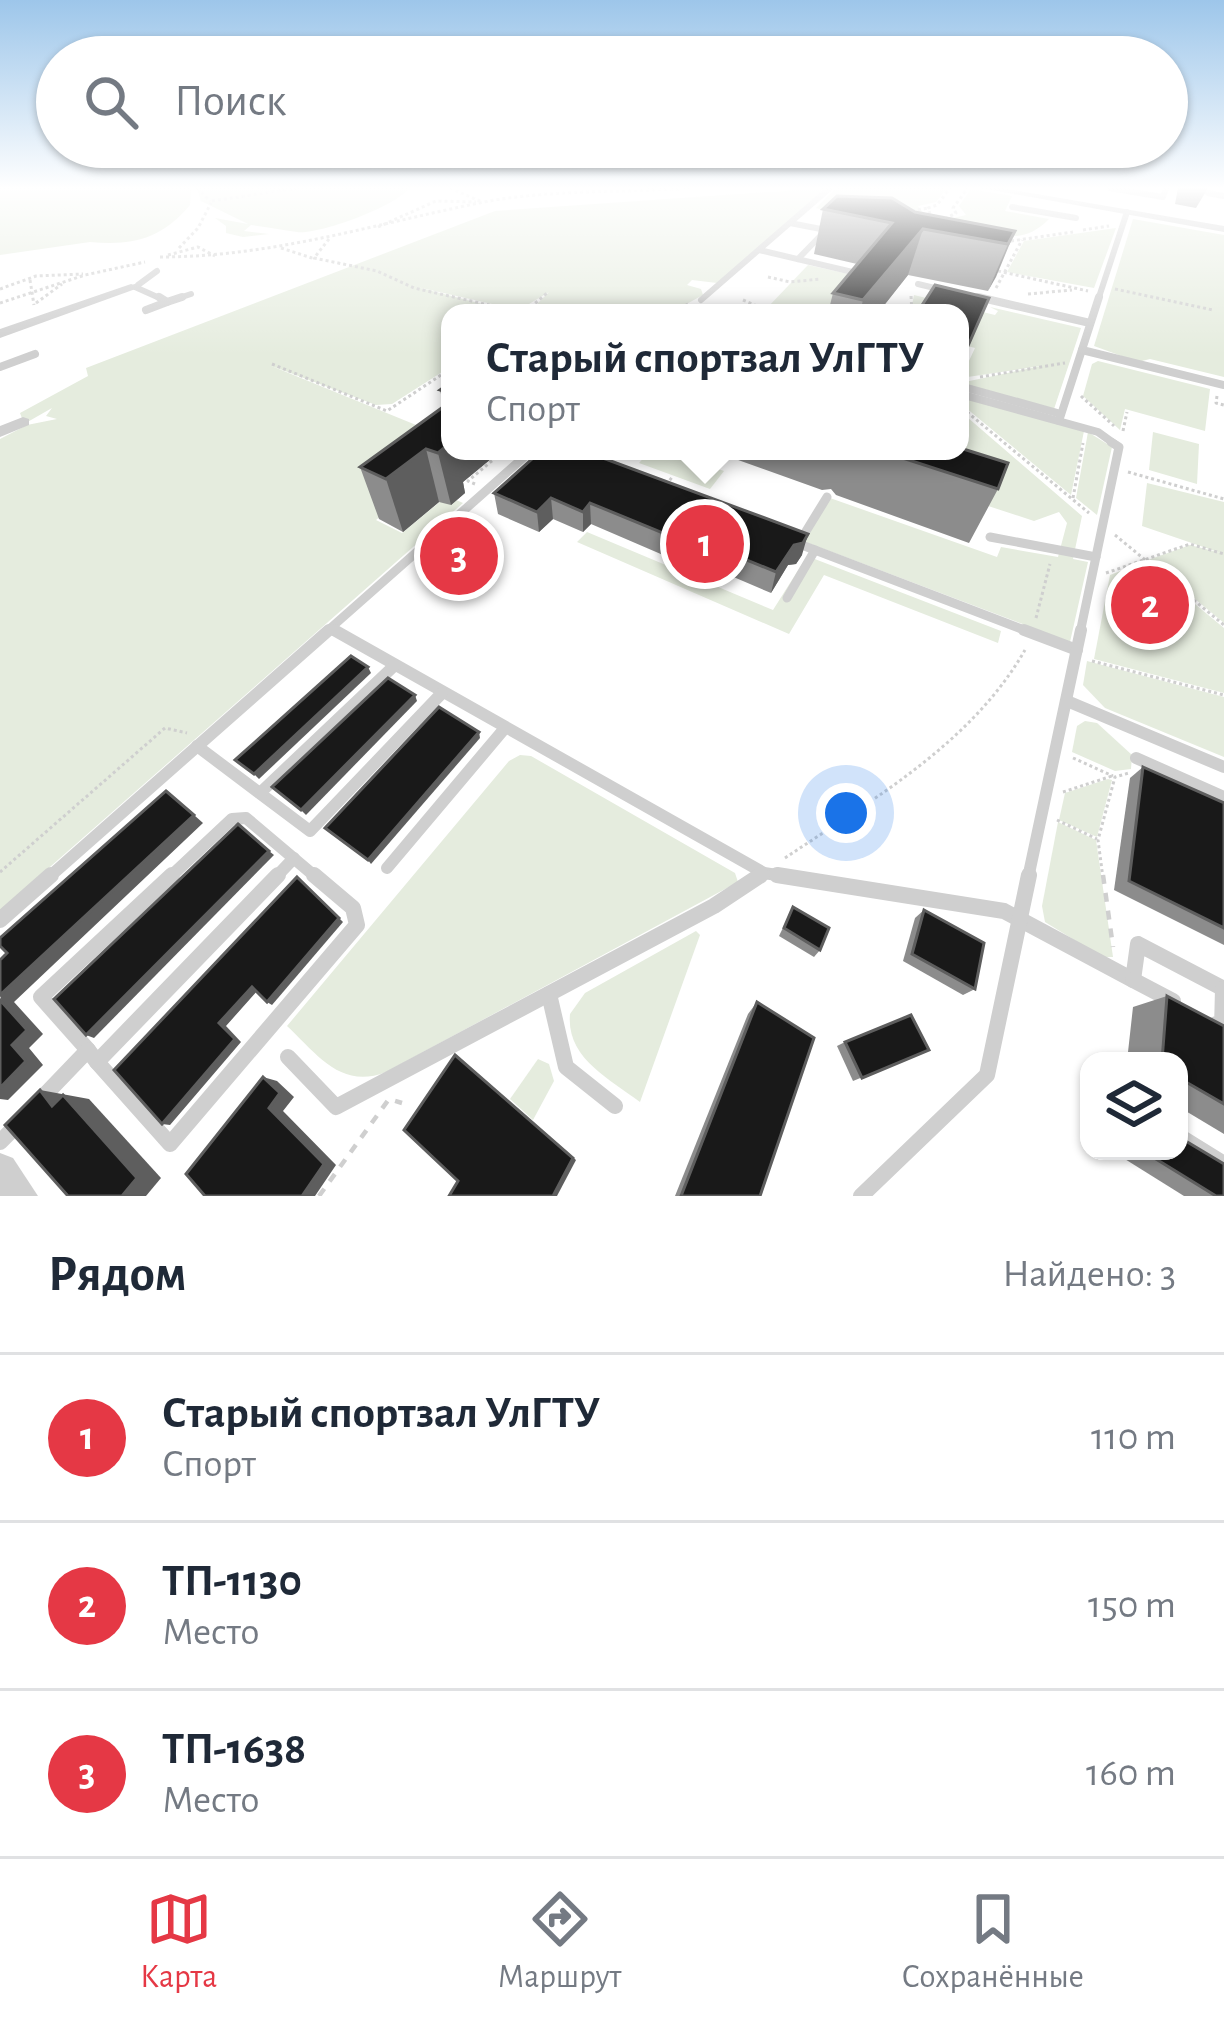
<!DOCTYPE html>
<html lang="ru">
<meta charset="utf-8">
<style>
body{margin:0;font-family:"Alegreya Sans",sans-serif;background:#f6f6f7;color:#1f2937}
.controls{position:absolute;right:36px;bottom:36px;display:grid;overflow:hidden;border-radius:24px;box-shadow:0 3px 9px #0004}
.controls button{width:108px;height:108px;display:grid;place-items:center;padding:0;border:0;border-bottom:3px solid #e0e1e3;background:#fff;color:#1f2937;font:60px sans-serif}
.you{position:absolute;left:846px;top:813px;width:42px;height:42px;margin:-30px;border:9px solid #fff;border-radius:50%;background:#1a73e8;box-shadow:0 0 0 18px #1a73e833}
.badge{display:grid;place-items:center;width:78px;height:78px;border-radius:50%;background:#e53845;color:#fff;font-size:39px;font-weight:700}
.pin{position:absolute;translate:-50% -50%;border:6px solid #fff;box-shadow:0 3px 12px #0006}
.popup{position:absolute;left:441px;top:304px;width:528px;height:156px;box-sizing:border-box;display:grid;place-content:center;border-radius:24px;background:#fff;filter:drop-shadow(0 3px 9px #0005);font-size:39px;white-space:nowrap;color:#747a83}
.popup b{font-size:45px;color:#1f2937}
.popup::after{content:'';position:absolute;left:50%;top:100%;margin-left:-24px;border:24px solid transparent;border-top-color:#fff}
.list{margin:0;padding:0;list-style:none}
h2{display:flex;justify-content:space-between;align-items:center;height:156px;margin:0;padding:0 48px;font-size:51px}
h2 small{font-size:39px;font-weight:400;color:#747a83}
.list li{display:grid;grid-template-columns:78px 1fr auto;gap:36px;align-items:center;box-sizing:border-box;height:168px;padding:0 48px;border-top:3px solid #e0e1e3}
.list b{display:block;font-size:45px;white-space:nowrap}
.list p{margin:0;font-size:39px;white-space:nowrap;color:#747a83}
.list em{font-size:39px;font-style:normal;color:#747a83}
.icon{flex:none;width:66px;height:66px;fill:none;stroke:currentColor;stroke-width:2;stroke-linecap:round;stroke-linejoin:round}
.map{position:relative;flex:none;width:1224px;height:1196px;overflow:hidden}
.search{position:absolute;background:#fff;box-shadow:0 3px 9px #0004;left:36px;right:36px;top:36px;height:132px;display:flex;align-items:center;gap:30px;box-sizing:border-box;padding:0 42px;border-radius:66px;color:#747a83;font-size:45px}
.sheet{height:660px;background:#fff}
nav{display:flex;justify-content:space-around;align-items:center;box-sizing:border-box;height:168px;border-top:3px solid #e0e1e3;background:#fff;font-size:33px;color:#747a83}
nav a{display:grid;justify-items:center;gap:6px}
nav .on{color:#e53845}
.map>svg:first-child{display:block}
</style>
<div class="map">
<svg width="1224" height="1196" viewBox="0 0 1224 1196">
<rect width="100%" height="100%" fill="#fff"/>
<!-- green -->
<g fill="#e5ecde">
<path d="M0,188H191L190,205C158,243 127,245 90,242L0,255Z"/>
<path d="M197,188H409C397,206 319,235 297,232C283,230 266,227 251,225L244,231L269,234L243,237L226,233V226L215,218L248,224L201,201Z"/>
<path d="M827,188L717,283L692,280L687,285L701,289L703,295L670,313H528L549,292L519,310L417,287L517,313H450V367L392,404L376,405L269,365L421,427L450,451H461L376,520L402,533L447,496L463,503L0,911V439L27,425L57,419L46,416L52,408L24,424L20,413L88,376L86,368L495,211Z"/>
<path d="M836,188H947L936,202L918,206L925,215L852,216L816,208Z"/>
<path d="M971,189L1012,196L1005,211L1049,219C1018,251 987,231 949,219L966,215L959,206Z"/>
<path d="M1133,219L1224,235V377L1150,359L1138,362L1094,346Z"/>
<path d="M1116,228L1094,288L1007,272L1024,241Z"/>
<path d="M808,265L853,275L829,313H775L768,307Z"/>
<path d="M914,295L995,315L998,311L990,307L1081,328L1054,409L960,383L1041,366L961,378L975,348L960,344V313H929L912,305Z"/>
<path d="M1098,361L1210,389L1205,431L1125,409L1120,430L1083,396L1092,364Z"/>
<path d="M960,396L1084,431L1071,495L960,403Z"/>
<path d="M960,411L1082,516L1073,559L1088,562L1070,642L803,541L830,498L997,557L1001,547L1058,557L1067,523L1059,512L1034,521L976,502L960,451Z"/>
<path d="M1088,432L1112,447L1097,515L1076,498Z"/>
<path d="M1153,432L1199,444L1197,484L1149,470Z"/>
<path d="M650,451H667L724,471L710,489L639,463Z"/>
<path d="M1147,483L1224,502V623L1148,560L1190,545L1221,553L1142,526Z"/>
<path d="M587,532L773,610L807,556L1001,631L998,643L824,575L789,634L577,542Z"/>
<path d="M1144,562L1224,628V693L1094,659L1110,575Z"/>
<path d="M1087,661L1224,697V757L1105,708L1083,685Z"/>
<path d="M1085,721L1097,723L1132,755L1131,769L1115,771L1072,752L1077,726Z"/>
<path d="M520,755L531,756L735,873L738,882L386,1072C341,1090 317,1054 287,1026L509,761Z"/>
<path d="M1108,779L1112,780L1097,837L1059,820L1065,793Z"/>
<path d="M1058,822L1096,840L1113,957H1102L1045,922L1042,906Z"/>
<path d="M696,931L700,935L640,1102C609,1078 566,1058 570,1014L585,993Z"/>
<path d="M538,1059L549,1064L554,1081L533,1120L510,1099Z"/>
</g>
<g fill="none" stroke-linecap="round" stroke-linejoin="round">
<!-- path-far1 -->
<g stroke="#cfcfcf" stroke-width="3" stroke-dasharray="3 3" stroke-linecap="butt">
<path d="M197,188L210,201"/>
<path d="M450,188L482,202"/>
<path d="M212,201L298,188"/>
<path d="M912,211L928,208"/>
<path d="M930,214L928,208L937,205L950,188"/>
<path d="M945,219L956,213L953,208L968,188"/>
<path d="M378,227L436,201L476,202"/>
<path d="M1083,230L1109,226"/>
<path d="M329,239L314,258L377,271L414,288L524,313"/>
<path d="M1011,241L1073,232"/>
<path d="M179,248L198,228L211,203"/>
<path d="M281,248L312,258"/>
<path d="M168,255L198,247L215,256"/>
<path d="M160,257C270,257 371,225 479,203C546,189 622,193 691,188"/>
<path d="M998,271L1088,291"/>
<path d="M768,277L790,282L821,279"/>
<path d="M30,280L34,305"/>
<path d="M996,288L1022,240"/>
<path d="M0,289L36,276L83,274"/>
<path d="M1115,289L1213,310"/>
<path d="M1028,294L1072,290"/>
<path d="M911,296L912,313"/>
<path d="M743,300L773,313"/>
<path d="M0,303L85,275L145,262"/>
<path d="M36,303L62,284"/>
<path d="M526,311L547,293"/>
<path d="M670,313L688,304"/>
<path d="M272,364L387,411L450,369"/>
<path d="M980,377L1065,363"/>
<path d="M1081,396L1114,426"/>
<path d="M1217,396L1216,403L1224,405"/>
<path d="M967,412L1089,513"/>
<path d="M1123,431L1127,412"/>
<path d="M1128,472L1224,499"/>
<path d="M475,484L468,481L500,454L492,451"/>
<path d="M666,485L673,476"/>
<path d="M1073,498L1083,443"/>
<path d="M1115,535L1224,625"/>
<path d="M1106,573L1190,544L1224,554"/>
<path d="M1036,618L1050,564"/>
<path d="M1092,661L1224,695"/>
<path d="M1073,758L1113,776"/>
<path d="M1063,792L1112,776"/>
<path d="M1057,820L1097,839"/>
<path d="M785,858C873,799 971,744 1025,650"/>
<path d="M0,872L165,728L187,733"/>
<path d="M1103,878L1098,840L1115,777L1129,773"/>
</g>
<!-- path -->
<g stroke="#cfcfcf" stroke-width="4.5" stroke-dasharray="9 9" stroke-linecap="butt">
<path d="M1103,875L1113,947"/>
<path d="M319,1196L389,1099L402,1103"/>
</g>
<!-- service-far4 -->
<g stroke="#cfcfcf" stroke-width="6">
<path d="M1109,188L1163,197L1166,188"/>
<path d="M1208,193L1224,196"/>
<path d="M1012,207L1076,218"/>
<path d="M790,223L826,230"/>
<path d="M759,250L861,274"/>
<path d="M798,259L825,231"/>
<path d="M918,284L947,291"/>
<path d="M138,285L157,271"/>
<path d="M135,287L164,300"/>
<path d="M977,297L991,300"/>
<path d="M173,300L191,294"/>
<path d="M701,300L830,188"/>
<path d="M1098,300L1127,212"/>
</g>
<!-- service-far3 -->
<g stroke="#cfcfcf" stroke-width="8">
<path d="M159,297L167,302L182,297"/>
<path d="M978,297L1090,323"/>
<path d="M146,310L167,302"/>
<path d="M1082,350L1224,385"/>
<path d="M0,367L35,354"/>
<path d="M960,386L1061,414"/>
<path d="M960,394L1098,432L1116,445"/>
<path d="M1059,421L1099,297"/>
</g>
<!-- service-far2 -->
<g stroke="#cfcfcf" stroke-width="9">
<path d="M990,537L1096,557"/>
<path d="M800,541L827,497"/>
<path d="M458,542L479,552"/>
<path d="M794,542L1032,633"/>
<path d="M787,598L815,550"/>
<path d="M331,628L339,633"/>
<path d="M325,633L531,451"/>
<path d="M1080,633L1119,447L1111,442"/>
</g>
<!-- service-far1 -->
<g stroke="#cfcfcf" stroke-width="12">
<path d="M334,630L764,873L796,878"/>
<path d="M1024,630L1077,650"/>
<path d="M1067,701L1224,767"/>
<path d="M197,746L310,831L442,693"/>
<path d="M1136,758L1224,797"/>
<path d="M260,793L395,665"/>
<path d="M387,868L505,728"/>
<path d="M48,878L329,630"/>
<path d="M169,878L232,819L246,818L317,878"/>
<path d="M275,878L294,858"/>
<path d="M756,878L764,873"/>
<path d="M1028,878L1081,630"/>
</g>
<!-- service -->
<g stroke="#cfcfcf" stroke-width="16">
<path d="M777,875L1004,911L1133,980L1138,944L1224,989"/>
<path d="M0,920L51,875"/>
<path d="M1133,980L1173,1001"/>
<path d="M549,994L566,1067L615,1106"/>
<path d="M1216,1024L1222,1028L1223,989"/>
<path d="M88,1050L41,997L172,875"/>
<path d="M288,1057L336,1107L714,906L761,875"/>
<path d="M97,1062L170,1144L357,925L353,908L314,875"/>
<path d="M40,1100L88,1050L97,1062L278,875"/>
<path d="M1179,1136L1224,1164"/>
<path d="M0,1142L19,1123"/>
<path d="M861,1196L987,1075L1029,875"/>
</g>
<!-- minor -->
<g fill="#cfcfcf" fill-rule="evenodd">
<path d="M981,188H1002L1224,226V232Z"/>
<path d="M131,284L141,287L0,338V329Z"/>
<path d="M23,417L29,419V425L0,437V426Z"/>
<path d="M0,1153L13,1158L38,1196H0Z"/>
</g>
</g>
<!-- wall -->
<g fill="#8c8c8c">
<path d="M1178,188H1208L1196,208L1175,204Z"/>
<path d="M823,209L915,212L1015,231L988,291L908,275L878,313H828L833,293L857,264L814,254Z"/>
<path d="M450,383V451H490L492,458L463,482L465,493L451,505L439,502L403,532L379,519L360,467L444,406L440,390Z"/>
<path d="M541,451L802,555L796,564L788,565L771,593L689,558L684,564L591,524L583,532L553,519L539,532L498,514L494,493Z"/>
<path d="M713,451H960L998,489L969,543L836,495L831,489L822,490Z"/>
<path d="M439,544L472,559L464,567L442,556Z"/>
<path d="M1143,767L1224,803V945L1114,890L1130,778Z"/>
<path d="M793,907L820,950L814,957L779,936Z"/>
<path d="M924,910L975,989L963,995L903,961L915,918Z"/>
<path d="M1167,996L1224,1026V1134L1179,1107V1061H1127L1133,1007Z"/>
<path d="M757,1002L760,1196H675L748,1014Z"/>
<path d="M845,1042L929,1050L853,1081L837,1046Z"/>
<path d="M1112,1151H1179L1224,1196H1184Z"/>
</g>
<!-- shaded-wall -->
<g fill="#5e5e5e">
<path d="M923,229L908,275L878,313H860L863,300Z"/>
<path d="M1015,231L996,277L988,291L1008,244Z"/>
<path d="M450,431V451H490L492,458L463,482L465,493L451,505L438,453L445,435Z"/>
<path d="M426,449L439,502L403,532L386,479Z"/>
<path d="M551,498L553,519L539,532L537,512Z"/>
<path d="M590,503L591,524L583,532V512Z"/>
<path d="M808,534L802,555L796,564L788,565L771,593L776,572L794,545Z"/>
<path d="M691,537L689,558L684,564L687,543Z"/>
<path d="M470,546L472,559L464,567L461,554Z"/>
<path d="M368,667L371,673L259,779L254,774Z"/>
<path d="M415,695L417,701L306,815L301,810Z"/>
<path d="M479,732L480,738L371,864L368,860Z"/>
<path d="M194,815L203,823L14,1002L43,1034L29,1048L43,1065L8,1100L0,1099V1088L12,1045L0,995Z"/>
<path d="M269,851L274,855L94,1038L86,1035Z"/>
<path d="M339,918L343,922L272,1005L267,1002Z"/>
<path d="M252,987L258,990L226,1026L241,1042L170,1125L162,1124L219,1023Z"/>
<path d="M455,1055L576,1160L557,1196H553Z"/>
<path d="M263,1077L277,1081L294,1097L283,1111L336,1165L315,1196H302L269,1108Z"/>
<path d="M40,1090L89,1099L161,1178L146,1196H122Z"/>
</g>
<!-- building -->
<g fill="#191919" stroke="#5e5e5e" stroke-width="3">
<path d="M837,196L892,198L915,212L1015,231L1008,244L923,229L863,300L833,293L892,223L823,209Z"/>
<path d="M935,285L989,298L960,364V313H917Z"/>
<path d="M450,383V393L440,390Z"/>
<path d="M450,402V431L445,435L450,438V443L438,453L426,449L386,479L360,467Z"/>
<path d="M960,448L1008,463L998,489L881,451H960Z"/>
<path d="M541,451H584L808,534L803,543L794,545L776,572L691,537L687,543L590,503L583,512L551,498L537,512L494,493Z"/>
<path d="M448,536L470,546L461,554L439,544Z"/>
<path d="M351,656L368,667L254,774L235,760Z"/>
<path d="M388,678L415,695L301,810L272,787Z"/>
<path d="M439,707L479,732L368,860L325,828Z"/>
<path d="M1143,767L1224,803V928L1129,881Z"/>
<path d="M166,791L194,815L0,995V960L7,953L0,946V938Z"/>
<path d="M238,824L269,851L86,1035L54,999Z"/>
<path d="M297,877L339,918L267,1002L252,987L219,1023L235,1039L162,1124L114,1070Z"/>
<path d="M793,907L829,928L820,950L784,928Z"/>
<path d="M924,910L984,943L975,989L912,954Z"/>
<path d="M1167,996L1224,1026V1104L1179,1078V1061H1162Z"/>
<path d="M0,1000L27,1030L12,1045L26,1061L0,1088Z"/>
<path d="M757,1002L814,1038L760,1196H681Z"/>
<path d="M911,1015L929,1050L862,1078L845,1042Z"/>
<path d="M455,1055L573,1158L553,1196H449L458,1181L404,1130Z"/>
<path d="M263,1077L280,1093L269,1108L324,1164L302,1196H205L186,1174Z"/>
<path d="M40,1090L52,1106L63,1095L137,1178L122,1196H68L5,1125Z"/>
<path d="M1179,1137L1224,1164V1196H1216L1143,1151H1179Z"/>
</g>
<!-- sky -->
<linearGradient id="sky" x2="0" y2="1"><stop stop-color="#9dc6ea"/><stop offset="0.53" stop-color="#fff"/><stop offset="1" stop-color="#fff" stop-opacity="0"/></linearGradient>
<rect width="1224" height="355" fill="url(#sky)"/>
</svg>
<div class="controls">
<button><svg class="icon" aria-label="layers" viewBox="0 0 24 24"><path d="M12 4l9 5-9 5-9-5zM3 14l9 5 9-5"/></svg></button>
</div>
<div class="you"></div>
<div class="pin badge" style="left:705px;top:544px">1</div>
<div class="popup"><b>Старый спортзал УлГТУ</b>Спорт</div>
<div class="pin badge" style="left:1150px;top:605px">2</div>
<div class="pin badge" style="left:459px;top:556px">3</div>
<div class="search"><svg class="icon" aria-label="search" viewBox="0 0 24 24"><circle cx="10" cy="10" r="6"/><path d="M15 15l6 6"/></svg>Поиск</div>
</div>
<section class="sheet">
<h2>Рядом<small>Найдено: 3</small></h2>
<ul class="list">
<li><span class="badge">1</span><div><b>Старый спортзал УлГТУ</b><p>Спорт</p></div><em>110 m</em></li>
<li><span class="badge">2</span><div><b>ТП-1130</b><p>Место</p></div><em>150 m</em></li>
<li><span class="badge">3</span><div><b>ТП-1638</b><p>Место</p></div><em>160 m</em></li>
</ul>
</section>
<nav>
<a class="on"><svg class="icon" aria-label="map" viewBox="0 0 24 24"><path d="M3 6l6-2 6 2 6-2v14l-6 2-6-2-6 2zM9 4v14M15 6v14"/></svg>Карта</a>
<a><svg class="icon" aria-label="directions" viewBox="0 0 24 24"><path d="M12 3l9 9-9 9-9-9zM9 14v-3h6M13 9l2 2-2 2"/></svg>Маршрут</a>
<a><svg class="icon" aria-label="saved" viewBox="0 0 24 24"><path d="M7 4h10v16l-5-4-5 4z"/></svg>Сохранённые</a>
</nav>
